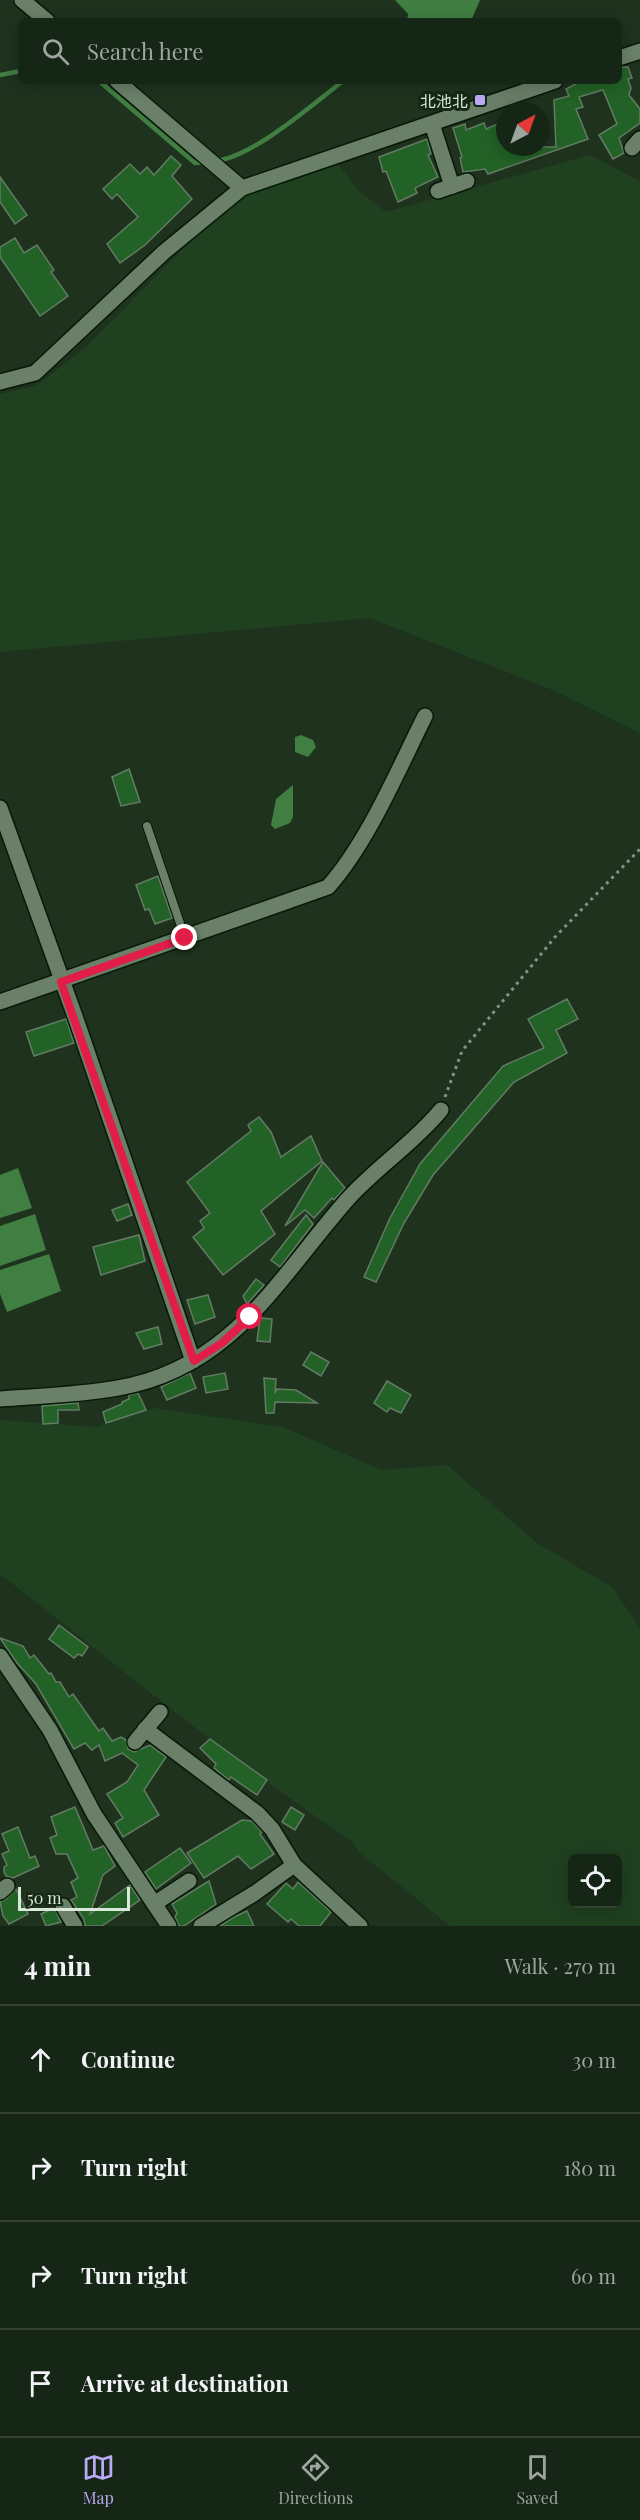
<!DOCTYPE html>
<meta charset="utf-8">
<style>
body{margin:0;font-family:"Playfair Display","Noto Sans JP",serif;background:#233223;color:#f1f3f6}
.controls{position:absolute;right:18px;bottom:18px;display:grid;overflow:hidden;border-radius:9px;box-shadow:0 3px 15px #0003}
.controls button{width:54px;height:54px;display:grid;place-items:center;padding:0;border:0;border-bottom:2px solid #354335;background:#162616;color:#f1f3f6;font:30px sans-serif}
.compass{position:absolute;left:496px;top:102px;width:54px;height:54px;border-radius:50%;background:#162616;box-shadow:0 3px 15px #0003;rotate:41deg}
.scale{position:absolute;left:18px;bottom:15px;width:112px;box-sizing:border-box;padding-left:6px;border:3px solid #dbe7da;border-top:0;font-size:16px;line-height:21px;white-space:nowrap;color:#dbe7da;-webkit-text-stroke:4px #142814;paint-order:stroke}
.stop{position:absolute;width:18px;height:18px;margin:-14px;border:4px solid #e11d48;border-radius:50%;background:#fff}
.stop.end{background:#e11d48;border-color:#fff;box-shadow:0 2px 6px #0008}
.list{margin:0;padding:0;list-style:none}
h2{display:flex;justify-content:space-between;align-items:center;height:78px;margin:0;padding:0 24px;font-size:26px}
h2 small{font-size:20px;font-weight:400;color:#9ea5a1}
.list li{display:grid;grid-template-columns:39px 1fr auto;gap:18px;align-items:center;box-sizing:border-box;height:108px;padding:0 24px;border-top:2px solid #354335}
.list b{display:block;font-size:22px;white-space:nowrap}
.list em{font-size:20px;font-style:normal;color:#9ea5a1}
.icon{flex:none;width:33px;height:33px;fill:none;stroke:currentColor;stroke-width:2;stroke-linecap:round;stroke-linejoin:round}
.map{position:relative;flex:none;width:640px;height:1926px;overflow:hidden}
.search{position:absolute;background:#162616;box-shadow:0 3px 15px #0003;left:18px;right:18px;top:18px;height:66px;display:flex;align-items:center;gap:15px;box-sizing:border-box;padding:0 21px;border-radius:9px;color:#9ea5a1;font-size:22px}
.sheet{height:510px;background:#162616}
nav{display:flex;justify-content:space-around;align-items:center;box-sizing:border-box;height:84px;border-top:2px solid #354335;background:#162616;font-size:16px;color:#9ea5a1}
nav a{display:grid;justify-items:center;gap:3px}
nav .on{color:#baaaf6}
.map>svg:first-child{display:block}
</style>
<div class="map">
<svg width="640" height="1926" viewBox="0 0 640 1926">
<rect width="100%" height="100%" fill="#1e321e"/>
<!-- green -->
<g fill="#1f4120" fill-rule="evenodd">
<path d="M590,155L640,181V733L555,691L370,618L0,652V394L37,385L87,346L201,230L251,192L338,164L359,191L386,212Z"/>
<path d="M154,1408L283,1427L381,1470L447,1465L537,1543L612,1587L640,1628V1926H450L360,1853L353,1842C230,1760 117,1665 0,1574V1420L97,1427ZM572,1858H618V1904H572Z"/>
</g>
<!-- water -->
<g fill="#407e41">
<path d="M395,0H480L471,21H407L408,14Z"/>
<path d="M301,735L313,740L316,747L308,757L295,752V737Z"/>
<path d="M293,785V817L290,823L275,829L271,825L276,799Z"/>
<path d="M18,1168L32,1208L0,1218V1175Z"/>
<path d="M35,1214L46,1250L0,1266V1226Z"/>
<path d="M49,1254L61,1291L7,1312L0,1294V1270Z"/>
</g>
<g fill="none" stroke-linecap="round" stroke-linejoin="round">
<!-- stream -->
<g stroke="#407e41" stroke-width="4.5">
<path d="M0,75L21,71"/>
<path d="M99,81L195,163L207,162"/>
<path d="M215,161C253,157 312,105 343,81"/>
</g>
</g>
<!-- building -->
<g fill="#226226" stroke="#647b64" stroke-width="1.5">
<path d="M624,67H628L632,78L628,79L631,88L629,95L640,109V123L619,138L624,153L613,159L599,135L617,124L603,90L579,97L583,107L576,109L588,139L488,174L485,169L463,172L460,158L462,157L453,128L465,124L466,130L484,123L486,129L502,122L505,147H556L554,100L569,96L566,89L581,81H619V68Z"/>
<path d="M427,139L431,154L428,155L438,177L415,188L417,193L398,202L386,171L383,172L379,157Z"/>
<path d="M171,156L181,165L172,176L192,199L145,245L120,263L107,244L138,217L117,194L112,199L103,189L130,164L140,174L147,167L154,175Z"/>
<path d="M0,177L27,215L15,224L0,202Z"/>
<path d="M15,238L24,253L37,245L54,270L51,272L68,296L40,316L0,257V247Z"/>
<path d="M129,769L140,802L121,806L112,777Z"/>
<path d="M158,876L172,918L155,924L149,909L145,910L136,885Z"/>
<path d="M567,999L578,1019L556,1030L567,1053L514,1082L433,1175L404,1223L376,1282L364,1277L390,1218L420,1164L503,1066L544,1048L528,1019Z"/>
<path d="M66,1019L74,1043L34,1056L26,1032Z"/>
<path d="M259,1117L271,1132L281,1157L311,1136L322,1161L261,1211L275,1234L223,1275L193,1237L204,1228L200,1221L210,1213L187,1182L251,1131L248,1125Z"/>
<path d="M323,1162L345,1188L334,1200L332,1198L314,1218L305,1210L285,1226Z"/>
<path d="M128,1204L132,1215L117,1221L112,1210Z"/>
<path d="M306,1215L313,1224L280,1267L271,1260Z"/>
<path d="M139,1235L145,1261L101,1275L93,1247Z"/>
<path d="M256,1279L264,1285L247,1304L243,1296Z"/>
<path d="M208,1295L215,1317L195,1324L187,1300Z"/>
<path d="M260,1318L272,1319L270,1342L257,1341Z"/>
<path d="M158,1327L162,1344L144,1349L136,1333Z"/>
<path d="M311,1352L329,1362L321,1376L303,1365Z"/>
<path d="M190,1373L196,1388L167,1400L161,1387Z"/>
<path d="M225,1373L228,1389L206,1393L203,1377Z"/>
<path d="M264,1378L276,1379L275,1393L277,1389L296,1390L317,1403L275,1402L274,1413H266Z"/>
<path d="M387,1381L411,1395L401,1413L390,1408L387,1412L374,1403Z"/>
<path d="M138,1393L146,1410L106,1423L103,1412L122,1404V1402L129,1399V1395Z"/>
<path d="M78,1403L79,1410H58V1423L43,1424L42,1406Z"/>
<path d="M59,1625L88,1647L82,1656L78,1654L74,1658L49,1639Z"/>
<path d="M0,1638L23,1646L30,1658L34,1655L49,1674L51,1673L56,1682H60L69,1697L73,1694L94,1724L99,1731L103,1728L112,1741L121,1737L126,1740L128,1749L134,1752L150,1745L166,1757L144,1790L159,1815L123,1837L115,1823L123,1818L107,1794L127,1782L138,1765L122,1753L105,1761L99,1745L92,1750L85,1743L74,1749L36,1684L17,1663Z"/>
<path d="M210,1739L267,1780L257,1795L231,1777L229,1780L214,1768L216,1764L200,1748Z"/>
<path d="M75,1807L93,1850L104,1846L115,1866L103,1875L90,1914L130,1885L140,1900L102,1926H85L84,1919L71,1900L77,1897L71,1882L78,1878L67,1854H56L50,1838L57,1835L51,1817Z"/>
<path d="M291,1807L304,1815L295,1830L282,1822Z"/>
<path d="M242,1820L252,1821L262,1832L260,1834L274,1854L251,1869L238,1856L204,1878L187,1853Z"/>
<path d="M18,1827L30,1858L35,1856L39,1866L13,1878L6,1876L4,1872V1867L7,1865L2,1854L9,1851L2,1834Z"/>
<path d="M180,1848L191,1863L156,1889L145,1872Z"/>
<path d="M209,1881L216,1904L184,1926H179L175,1917L177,1913L172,1904Z"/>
<path d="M298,1882L331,1912L320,1926H299L291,1919L288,1922L267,1904L286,1883L293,1889Z"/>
<path d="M16,1889L28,1914L9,1924L3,1916L0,1902L6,1899Z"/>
<path d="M54,1908L61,1922L46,1926L41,1914Z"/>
<path d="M247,1911L254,1926H220L234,1917Z"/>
</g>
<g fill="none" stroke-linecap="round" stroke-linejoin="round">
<defs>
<path id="lane" d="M147,826L185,938"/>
<g id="street">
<path d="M22,0L47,21"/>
<path d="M619,58L640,51"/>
<path d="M117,81L242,188"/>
<path d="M432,124L452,186"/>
<path d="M632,148L640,139"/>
<path d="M438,191L467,181"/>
<path d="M0,382L35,373L164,252L242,188L555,81"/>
<path d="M0,808L76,1019L193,1361"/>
<path d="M0,1002L328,887C368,842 398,770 425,716"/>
<path d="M0,1399C39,1396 79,1395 118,1388C231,1369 277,1280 346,1201C375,1168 413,1144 441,1110"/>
<path d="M0,1656L50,1730L94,1814L169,1926"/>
<path d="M145,1729L257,1813L272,1829L294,1865"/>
<path d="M135,1742L160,1712"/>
<path d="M0,1892L7,1886"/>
<path d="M154,1904L189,1881"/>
<path d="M63,1906L75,1926"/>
<path d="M201,1926L255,1893L294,1865L360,1926"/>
</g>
</defs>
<!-- lane casing -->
<use href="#lane" stroke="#071907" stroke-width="10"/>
<!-- street casing -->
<use href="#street" stroke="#071907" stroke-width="18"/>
<!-- path -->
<path stroke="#849483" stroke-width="3" stroke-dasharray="3 4.5" stroke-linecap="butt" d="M445,1097L462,1051L555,937L640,849"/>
<!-- lane -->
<use href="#lane" stroke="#6a8069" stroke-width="8"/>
<!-- street -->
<use href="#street" stroke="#6a8069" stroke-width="15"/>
</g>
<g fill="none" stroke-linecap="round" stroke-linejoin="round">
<!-- route -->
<path stroke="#e11d48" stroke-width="8" d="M185,938L61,982L194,1361L222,1343L250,1317"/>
</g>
<!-- markers -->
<rect fill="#baaaf6" stroke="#142814" stroke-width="2" x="474" y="94" width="12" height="12" rx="3"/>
<g text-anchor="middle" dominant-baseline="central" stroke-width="6" stroke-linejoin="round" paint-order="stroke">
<!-- poi labels -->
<g font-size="16" fill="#dbe7da" stroke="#142814" text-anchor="end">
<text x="468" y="100">北池北</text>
</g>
</g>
</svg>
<div class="controls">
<button><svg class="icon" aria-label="locate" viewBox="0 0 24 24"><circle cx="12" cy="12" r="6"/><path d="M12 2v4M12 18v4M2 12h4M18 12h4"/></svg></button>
</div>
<svg class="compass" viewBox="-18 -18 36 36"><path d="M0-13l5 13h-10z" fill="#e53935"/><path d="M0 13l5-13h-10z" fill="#9ea5a1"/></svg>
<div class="scale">50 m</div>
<div class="stop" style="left:250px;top:1317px"></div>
<div class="stop end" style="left:185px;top:938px"></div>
<div class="search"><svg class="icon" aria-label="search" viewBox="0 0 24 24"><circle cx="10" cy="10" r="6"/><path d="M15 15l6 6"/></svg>Search here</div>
</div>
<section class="sheet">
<h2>4 min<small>Walk · 270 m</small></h2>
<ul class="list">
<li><svg class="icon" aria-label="ahead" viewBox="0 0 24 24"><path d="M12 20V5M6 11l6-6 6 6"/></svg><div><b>Continue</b></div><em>30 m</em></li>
<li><svg class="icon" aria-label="right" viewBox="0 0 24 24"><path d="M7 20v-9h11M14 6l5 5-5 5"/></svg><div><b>Turn right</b></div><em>180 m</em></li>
<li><svg class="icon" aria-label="right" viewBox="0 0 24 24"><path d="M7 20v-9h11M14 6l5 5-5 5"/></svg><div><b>Turn right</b></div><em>60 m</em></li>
<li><svg class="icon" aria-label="arrive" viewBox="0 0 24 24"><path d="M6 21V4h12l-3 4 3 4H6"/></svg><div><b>Arrive at destination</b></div></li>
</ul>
</section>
<nav>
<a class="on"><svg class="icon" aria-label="map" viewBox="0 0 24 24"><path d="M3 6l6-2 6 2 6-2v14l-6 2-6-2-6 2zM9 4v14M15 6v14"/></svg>Map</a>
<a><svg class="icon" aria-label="directions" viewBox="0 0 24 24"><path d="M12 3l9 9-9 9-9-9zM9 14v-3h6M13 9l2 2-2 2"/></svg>Directions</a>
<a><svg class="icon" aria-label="saved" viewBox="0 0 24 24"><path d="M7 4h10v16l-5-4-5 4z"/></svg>Saved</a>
</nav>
